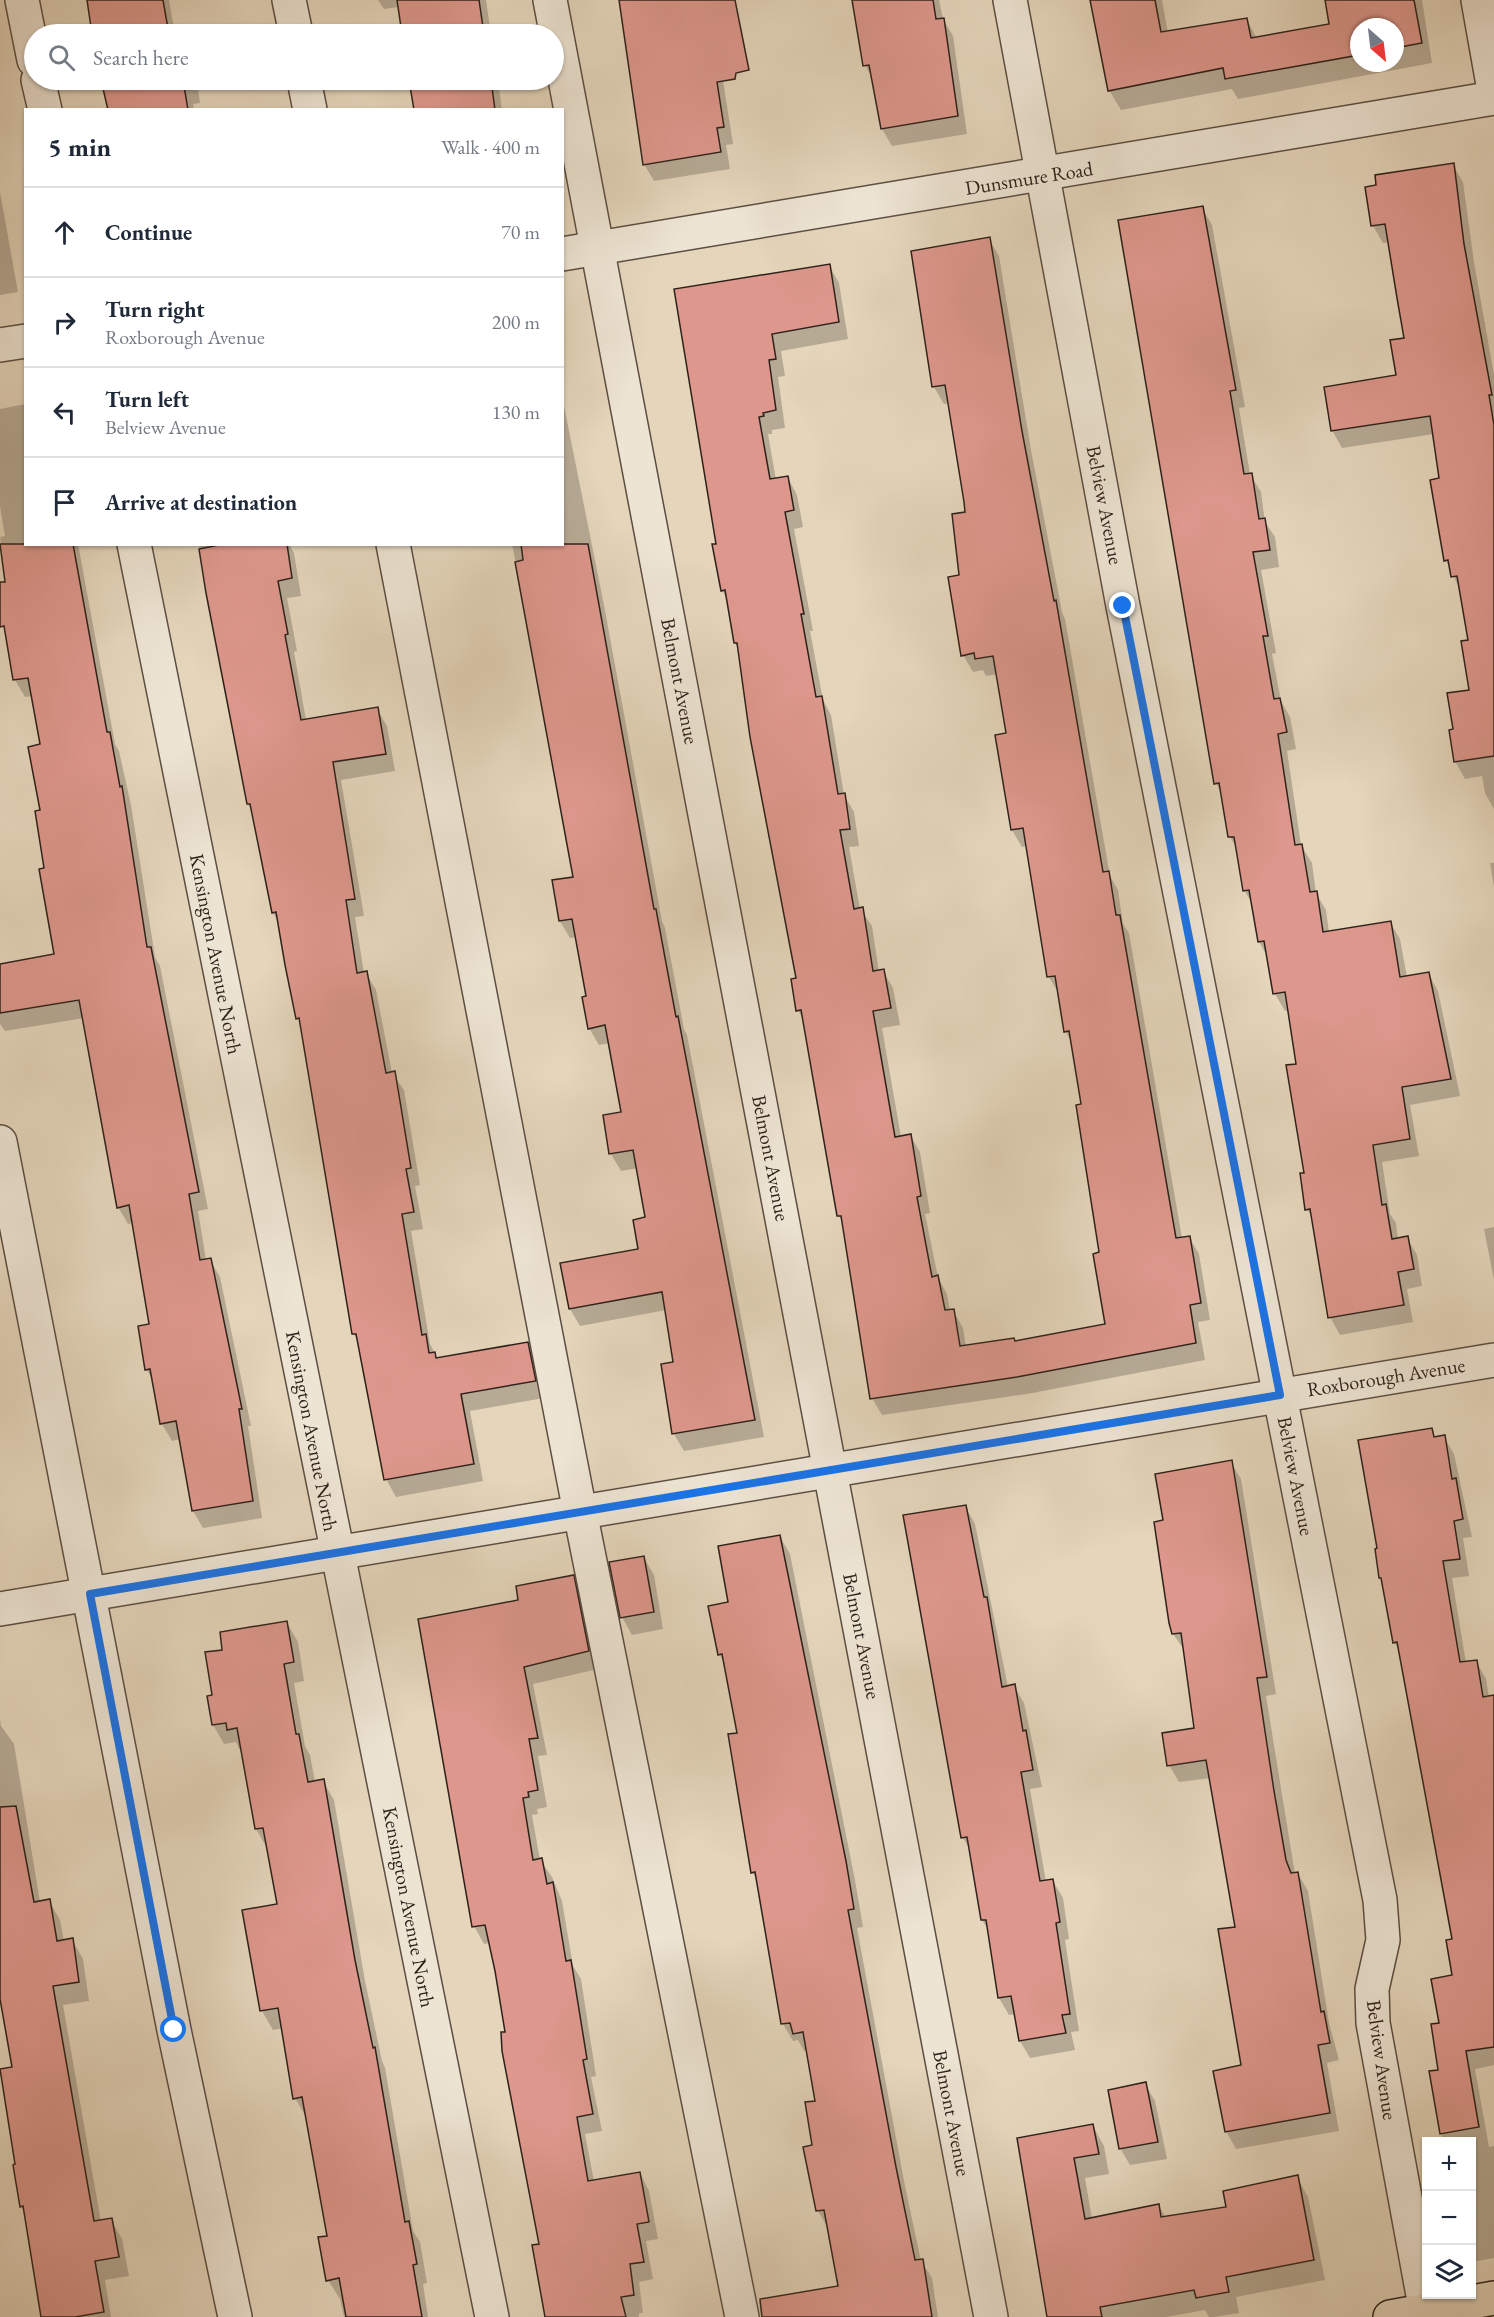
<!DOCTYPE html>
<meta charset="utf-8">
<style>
body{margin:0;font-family:"EB Garamond",serif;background:#f2f2f3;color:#1f2937}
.controls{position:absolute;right:18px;bottom:18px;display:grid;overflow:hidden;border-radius:0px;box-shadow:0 2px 4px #0004}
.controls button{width:54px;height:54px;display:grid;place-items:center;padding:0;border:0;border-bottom:2px solid #e0e1e3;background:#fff;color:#1f2937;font:30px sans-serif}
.compass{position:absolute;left:1350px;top:18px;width:54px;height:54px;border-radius:50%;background:#fff;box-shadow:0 2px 4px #0004;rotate:152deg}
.stop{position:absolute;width:18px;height:18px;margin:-14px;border:4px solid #1a73e8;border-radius:50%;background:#fff}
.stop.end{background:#1a73e8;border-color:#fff;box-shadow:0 2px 6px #0008}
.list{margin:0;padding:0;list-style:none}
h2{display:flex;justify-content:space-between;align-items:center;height:78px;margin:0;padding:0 24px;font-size:26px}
h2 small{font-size:20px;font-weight:400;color:#747a83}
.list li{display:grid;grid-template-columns:39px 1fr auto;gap:18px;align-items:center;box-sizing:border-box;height:90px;padding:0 24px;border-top:2px solid #e0e1e3}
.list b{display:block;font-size:22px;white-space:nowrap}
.list p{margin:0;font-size:20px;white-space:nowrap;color:#747a83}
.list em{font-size:20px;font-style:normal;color:#747a83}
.icon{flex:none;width:33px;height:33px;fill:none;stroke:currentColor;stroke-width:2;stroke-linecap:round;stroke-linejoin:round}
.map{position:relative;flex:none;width:1494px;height:2317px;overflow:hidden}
.search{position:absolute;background:#fff;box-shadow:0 2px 4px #0004;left:24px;top:24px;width:540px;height:66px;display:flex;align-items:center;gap:15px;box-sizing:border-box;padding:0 21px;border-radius:33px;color:#747a83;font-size:22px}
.panel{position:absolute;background:#fff;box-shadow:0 2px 4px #0004;left:24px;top:108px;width:540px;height:438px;border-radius:0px}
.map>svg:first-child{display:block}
</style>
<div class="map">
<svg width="1494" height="2317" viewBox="0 0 1494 2317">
<rect width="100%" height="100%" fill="#e4d5bb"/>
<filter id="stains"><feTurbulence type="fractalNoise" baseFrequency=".00333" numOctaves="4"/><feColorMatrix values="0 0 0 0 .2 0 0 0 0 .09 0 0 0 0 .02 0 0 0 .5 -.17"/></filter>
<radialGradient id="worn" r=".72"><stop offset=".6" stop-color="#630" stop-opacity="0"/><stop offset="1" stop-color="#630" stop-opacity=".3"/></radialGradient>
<!-- shadow -->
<g fill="#0003" fill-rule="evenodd">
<path d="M89,0H169L175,34H95Z"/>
<path d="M378,0H486L491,34H404L399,7L384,9Z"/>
<path d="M620,0H698L722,74L733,144L726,145L730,169L654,181L644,164Z"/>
<path d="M853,0H939L943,19L953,36L967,134L892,146L882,129L874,81L865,65Z"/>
<path d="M1092,0H1162L1168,33L1247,20L1257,39L1331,26L1327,0H1422L1432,63L1238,99L1232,89L1121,110L1109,90ZM1359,27H1395V63H1359Z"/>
<path d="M102,80H197L200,103L193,104L194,110H110Z"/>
<path d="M411,80H498L502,110H415Z"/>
<path d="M1453,165L1463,182L1474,262L1494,375V809L1485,793L1482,776L1465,779L1455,761L1454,731L1470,691L1469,641L1461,592L1446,560L1441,480L1434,434L1342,448L1332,430L1398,377L1405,340L1389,242L1383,243L1373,226Z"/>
<path d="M0,192L18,292L0,295Z"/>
<path d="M1202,208L1212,225L1245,407L1239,408L1250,474L1261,492L1265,522L1275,537L1279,567L1261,570L1276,653L1272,654L1281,701L1290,717L1296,749L1287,751L1301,845L1312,863L1316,893L1326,910L1329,932L1390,922L1400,939L1407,977L1428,973L1438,991L1460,1096L1410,1105L1419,1156L1382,1162L1390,1214L1396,1223L1398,1240L1407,1238L1417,1255L1422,1286L1407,1289L1413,1322L1340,1335L1330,1317L1314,1221L1307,1209L1298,1065L1290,1010L1285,1011L1275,994L1269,959L1259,942L1253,905L1244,890L1238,851L1230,837L1223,797L1216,783Z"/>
<path d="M989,239L999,256L1031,450L1062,612L1065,619L1110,876L1118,890L1123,924L1129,933L1182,1238L1189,1237L1199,1254L1210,1320L1198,1322L1205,1360L1027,1394L882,1415L872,1398L844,1225L839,1216L805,1023L798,1010V980L739,650L735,643L728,601L722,590L713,544L717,543L676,291L829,265L839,283L848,339L781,351L785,376L778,377L785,428L772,430V434H768L776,480L788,478L797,495L803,527L794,529L813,631H810L823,700L831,715L844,795L854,812L859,846L849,847L860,909L872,926L879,972L883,971L893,988L900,1025L882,1028L901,1137L910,1135L920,1152L930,1213L925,1214L938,1277L947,1294L950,1311L953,1310L963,1328L966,1347L1015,1342L1106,1326L1083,1105L1073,1044L1065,1031L1059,994L1049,977L1027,846L1022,847L1012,830L1008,734L998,674L986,676L983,670L973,672L963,655L960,576L967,514L949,403L944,404L934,387Z"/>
<path d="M562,396L604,605L662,921L665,928L684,1029L687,1035L764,1437L684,1451L674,1434L675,1363L666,1310L580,1326L570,1309L562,1265L639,1250L647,1218L638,1168L621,1171L611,1154L604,1116L623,1113L610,1043L599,1045L589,1028L588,998L577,937L570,938L560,921L575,878L512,544H562Z"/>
<path d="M26,404V544H78L115,744L119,751L131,805L155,957L160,966L208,1209L198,1211L206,1260H210L220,1277L251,1426H248L262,1518L203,1528L193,1511L180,1439L172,1441L162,1424L154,1382L146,1369L151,1325L133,1223L128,1224L118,1207L84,1018L5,1031L0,1024V965L56,956L49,875L30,748L41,746L33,696L25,697L15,680L0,611V584L7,583L0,537L5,536L0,506V409Z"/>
<path d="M199,544H289L294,553L301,596L287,598L297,651L294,652L306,720L377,709L387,726L395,771L341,780L364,916L355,917L364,973H366L376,990L392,1073L404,1090L420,1185L415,1186L423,1229L411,1231L430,1344L438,1359L527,1344L537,1361L544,1398L470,1411L483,1481L396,1497L386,1479L359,1343L354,1334L301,1024L298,1018L280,924L273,913L254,814L248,804Z"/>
<path d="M1490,863H1494V887Z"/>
<path d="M1494,1227V1280L1484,1229Z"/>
<path d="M1431,1430L1436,1438L1444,1437L1454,1454L1472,1537L1463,1538L1469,1576L1452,1578L1466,1663L1476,1661L1486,1679L1489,1697H1494V2065L1475,2069L1489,2147L1494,2146V2258L1472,2262V2142H1443L1430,2073L1440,2071L1441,2024L1454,1977L1453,1940L1401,1653L1394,1642L1381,1578Z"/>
<path d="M1231,1462L1241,1479L1276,1694L1266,1696L1295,1874H1298L1308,1891L1329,2023L1339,2060L1327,2063L1339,2131L1236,2149L1226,2131L1243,2066L1237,1928L1211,1778L1179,1782L1169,1765L1196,1729L1185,1651L1173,1634L1165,1521Z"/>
<path d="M965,1506L975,1524L1008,1687L1014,1686L1024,1703L1042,1787L1030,1789L1046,1882L1053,1881L1063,1898L1069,1939L1065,1940L1079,2031L1071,2032L1075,2050L1030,2058L1020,2041L1016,2014L1009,2015L999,1998L989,1931L982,1920L972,1853L963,1838Z"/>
<path d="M780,1537L790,1554L855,1880L863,1927L857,1928L905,2186L921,2261L932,2278L938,2317H761L759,2301L840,2288L828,2228L818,2211L805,2148L814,2147L817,2102L808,2050L804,2051L798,2040L793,2041L783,2024L759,1883L753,1873L739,1734L725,1664L720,1655L710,1607L729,1603Z"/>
<path d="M644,1558L654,1575L663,1629L632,1635L622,1617Z"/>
<path d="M573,1577L583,1594L598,1669L533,1684L547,1755L538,1756L547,1807L537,1809L538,1814L532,1815L540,1860L552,1877L562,1901L573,1966L581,1979L596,2076L591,2077L602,2131L585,2134L594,2181L640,2173L649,2191L658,2239L646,2241L653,2279L639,2282L643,2313H639V2317H549L541,2245L490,1943L484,1944L474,1926L520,1602Z"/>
<path d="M287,1623L298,1642L304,1681L294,1683L305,1746L310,1755L315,1782L323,1781L334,1800L365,1981L382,2061L385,2068L413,2231L420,2242L427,2283L423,2284L428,2317H344L340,2299L328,2280L329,2237L306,2117L295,2098L283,2028L273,2030L262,2011L279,1905L267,1848L256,1829L242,1748L239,1749L236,1742L224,1744L213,1725L208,1697L213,1696L224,1651Z"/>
<path d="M0,1718L1,1726L14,1744L40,1902L49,1901L60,1920L64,1941L72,1940L83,1959L89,2001L63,2005L101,2222L111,2220L122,2239L129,2276L105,2280L111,2317H42L26,2215L21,2206L17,2165L14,2069L0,1991Z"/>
<path d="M1145,2084L1155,2101L1167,2159L1130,2165L1120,2148Z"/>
<path d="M1092,2125L1104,2146L1109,2174L1085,2178L1092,2219L1158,2205L1166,2218L1228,2208L1297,2177L1308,2197L1325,2280L1236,2297L1239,2313L1214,2317H1209L1205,2310L1166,2317H1049L1019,2139Z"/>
</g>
<!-- building -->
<g fill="#dd978c" stroke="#2e211b" stroke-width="1.5">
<path d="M87,0H163L169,34H92Z"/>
<path d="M397,0H479L484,34H402Z"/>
<path d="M619,0H735L749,70L736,73L735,79L717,82L724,127L717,128L721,152L643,165Z"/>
<path d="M852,0H933L936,19L944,18L958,116L881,129L869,65L863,66Z"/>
<path d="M1090,0H1155L1161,32L1247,18L1251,38L1329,24L1325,0H1414L1422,43L1395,48V27H1359V55L1225,79L1223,68L1108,91Z"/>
<path d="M101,80H183L188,110H108Z"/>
<path d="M409,80H491L495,110H414Z"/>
<path d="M1454,163L1464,244L1492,395H1489L1494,425V756L1454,762L1449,730L1453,729L1447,693L1469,690L1461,641L1468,640L1457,576L1451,577L1448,560L1444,561L1430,480L1439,478L1430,416L1331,431L1324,387L1396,375L1390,340L1404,338L1397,298L1385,224L1371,226L1365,187L1376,185L1375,175Z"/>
<path d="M1203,206L1236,390L1230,391L1244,474L1252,473L1259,519L1265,518L1270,550L1253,552L1268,636H1263L1274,699L1280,698L1287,732L1278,734L1295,845L1302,844L1310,892L1317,891L1323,932L1391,921L1400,977L1429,972L1451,1079L1402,1087L1410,1139L1373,1145L1382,1205L1386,1204L1392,1239L1408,1236L1414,1269L1398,1272L1404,1305L1328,1318L1310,1209L1305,1210L1300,1173H1304L1286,1065L1296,1064L1285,992L1273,994L1264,941L1258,942L1249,890L1243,891L1234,837H1228L1219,783L1214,784L1118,220Z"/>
<path d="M990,237L1022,431L1054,601L1056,600L1103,872L1109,871L1116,915H1120L1176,1238L1190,1236L1201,1303L1190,1305L1196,1343L1017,1377L870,1399L841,1216H837L801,1010L796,1011L791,979L796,978L750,737L737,643H734L725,590L721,591L712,544H716L674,289L830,264L839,322L772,334L776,359L769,360L776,410L763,413L764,416L759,417L770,479L788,476L794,510L785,512L804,614H801L816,697L822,696L838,794L845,793L850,829L840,830L854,909L863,907L873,971L884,969L891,1008L873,1011L895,1137L911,1134L921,1196L917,1197L932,1277L938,1275L945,1310L954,1309L960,1346L1014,1338L1015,1341L1105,1324L1093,1254L1099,1252L1076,1105L1081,1104L1069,1031L1064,1032L1055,976L1047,977L1023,828L1011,830L995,735L1006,733L993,656L975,659L974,653L961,656L948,577L959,575L952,514L965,512L964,502L945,385L932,387L911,251Z"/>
<path d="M0,544H73L107,732H110L120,787L122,786L147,947H151L199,1192L189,1194L200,1260L211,1258L242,1409H239L253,1501L192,1511L176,1421L160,1424L150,1369L145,1370L138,1326L149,1324L129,1205L117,1208L79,1000L0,1013V964L54,954L39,869L44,868L35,811L40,810L28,747L40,744L28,678L13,680L4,626L0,627V582H5Z"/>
<path d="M224,544H287L292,578L278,581L288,634L285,635L301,720L378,707L386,754L333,762L355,899L346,900L357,973L367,971L386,1073L395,1071L411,1168L406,1169L414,1212L402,1214L422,1335L426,1334L429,1353L435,1352L436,1358L528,1342L536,1381L461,1394L474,1464L384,1480L356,1334H352L299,1018L296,1019L285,965L276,912L272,913L250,804H247L206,593L199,549Z"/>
<path d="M521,544H588L654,909H656L676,1017L678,1016L755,1420L672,1434L661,1364L673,1362L662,1292L569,1309L560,1263L638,1249L633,1220L645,1217L633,1150L609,1154L603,1115L621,1112L605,1025L588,1029L582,997L586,996L572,919L559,921L552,880L573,877L515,562L523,560Z"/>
<path d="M1432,1428L1434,1437L1445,1435L1452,1479L1456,1478L1463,1519L1454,1521L1460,1559L1443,1561L1460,1662L1477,1660L1483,1697L1494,1695V2047L1466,2051L1479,2127L1440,2134L1429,2071L1438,2070L1431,2024L1439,2023L1431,1979L1452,1975L1446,1940L1452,1939L1397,1642L1393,1643L1381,1578H1379L1375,1549L1377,1548L1358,1440Z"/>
<path d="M1232,1460L1267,1677L1257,1678L1274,1791L1286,1860L1291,1873L1298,1872L1321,2012L1324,2011L1330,2043L1318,2045L1330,2113L1225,2132L1213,2071L1241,2065L1218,1929L1235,1927L1206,1760L1167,1766L1162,1733L1194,1728L1181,1633L1172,1634L1169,1623L1154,1522L1163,1520L1155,1474Z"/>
<path d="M966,1505L984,1597H987L1002,1687L1015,1684L1023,1731L1026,1730L1033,1770L1021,1772L1040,1881L1053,1879L1060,1922L1056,1923L1070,2014L1062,2015L1066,2033L1019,2041L1011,1996L998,1998L986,1920H981L967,1837L961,1838L903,1515Z"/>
<path d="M780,1535L846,1861L854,1909L848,1910L896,2167L915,2260L923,2259L932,2317H762L760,2299L838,2286L824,2210L816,2211L803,2147L812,2145L805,2102L815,2101L803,2032L793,2034L790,2023L781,2024L755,1872L751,1873L728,1734L737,1733L722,1654L718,1655L708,1606L728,1602L718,1546Z"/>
<path d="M644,1556L654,1612L620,1618L609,1562Z"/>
<path d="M574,1575L589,1651L524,1667L538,1738L529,1739L538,1790L528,1792L529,1797L523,1798L533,1860L542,1858L547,1884L553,1882L566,1961L571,1960L587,2059L583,2060L593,2114L577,2117L588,2181L640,2172L649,2222L637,2224L644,2262L630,2264L634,2295L621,2297L626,2317H545L532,2245L539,2244L502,2051L501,2032H505L495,1971L485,1925L472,1927L418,1619L518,1600L516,1586Z"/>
<path d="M287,1621L294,1662L284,1664L296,1734H299L308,1782L324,1779L355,1960L373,2048L375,2047L405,2222L409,2221L417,2264L413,2265L422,2317H346L339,2278L326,2281L318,2237L327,2236L302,2097L293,2099L278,2008L260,2011L242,1910L277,1904L263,1828L255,1829L237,1728L227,1730L226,1723L212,1725L207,1696L212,1695L205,1652L222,1650L220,1632Z"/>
<path d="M16,1806L34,1902L50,1899L57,1941L73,1938L79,1982L53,1986L94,2221L112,2218L119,2257L95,2261L104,2312L75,2317H41L23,2206L20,2207L13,2165L15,2164L0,2069L12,2067L0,1999V1807Z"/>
<path d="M1146,2082L1158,2142L1119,2149L1108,2090Z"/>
<path d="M1093,2124L1099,2154L1074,2158L1085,2219L1159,2204L1161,2217L1226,2207L1223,2191L1298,2175L1314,2260L1226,2277L1229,2292L1196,2298L1194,2290L1100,2307L1102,2317H1047L1017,2138Z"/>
</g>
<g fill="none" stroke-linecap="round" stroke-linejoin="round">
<defs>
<g id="minor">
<path d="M22,0L34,60"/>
<path d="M289,0L296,34"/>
<path d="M550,0L991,2317"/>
<path d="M1010,0L1123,606L1380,1900L1383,1940L1372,1989L1373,2023L1427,2317"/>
<path d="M1478,0L1494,90"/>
<path d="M38,80L45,110"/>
<path d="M304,80L310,110"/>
<path d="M562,254L1494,98"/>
<path d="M0,345L26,341"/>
<path d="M134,544L492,2317"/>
<path d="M393,544L580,1512L742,2317"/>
<path d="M0,1142L174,2030L235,2317"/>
<path d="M0,1609L1494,1360"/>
</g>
<path id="major" d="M1390,2317L1494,2298"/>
</defs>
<!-- minor casing -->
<use href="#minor" stroke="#5c4e43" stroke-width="36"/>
<!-- major casing -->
<use href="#major" stroke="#2e211b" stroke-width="36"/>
<!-- minor -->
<use href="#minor" stroke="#ede4d3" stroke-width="33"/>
<!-- major -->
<use href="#major" stroke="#e4d5bb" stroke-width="33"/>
</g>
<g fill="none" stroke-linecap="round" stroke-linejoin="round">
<!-- route -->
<path stroke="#1a73e8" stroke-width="8" d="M174,2030L90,1594L1280,1395L1123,606"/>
</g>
<g text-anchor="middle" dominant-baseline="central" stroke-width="5" stroke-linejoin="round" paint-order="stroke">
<!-- street labels -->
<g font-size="20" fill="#2e211b" stroke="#ede4d3">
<text transform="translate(1029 178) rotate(-9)">Dunsmure Road</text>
<text transform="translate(1105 505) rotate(79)">Belview Avenue</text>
<text transform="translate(680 681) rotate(79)">Belmont Avenue</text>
<text transform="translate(216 954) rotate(79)">Kensington Avenue North</text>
<text transform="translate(771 1158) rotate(79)">Belmont Avenue</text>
<text transform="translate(1386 1377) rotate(-9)">Roxborough Avenue</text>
<text transform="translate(312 1431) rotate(79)">Kensington Avenue North</text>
<text transform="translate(1296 1476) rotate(79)">Belview Avenue</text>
<text transform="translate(862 1636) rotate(79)">Belmont Avenue</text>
<text transform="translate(409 1907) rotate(79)">Kensington Avenue North</text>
<text transform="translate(1382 2060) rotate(82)">Belview Avenue</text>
<text transform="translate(952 2113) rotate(79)">Belmont Avenue</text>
</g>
</g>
<rect width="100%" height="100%" filter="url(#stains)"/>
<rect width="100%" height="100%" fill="url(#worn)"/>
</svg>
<div class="controls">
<button>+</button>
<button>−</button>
<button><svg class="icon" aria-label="layers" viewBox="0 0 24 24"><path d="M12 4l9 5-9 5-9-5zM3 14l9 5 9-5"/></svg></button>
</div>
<svg class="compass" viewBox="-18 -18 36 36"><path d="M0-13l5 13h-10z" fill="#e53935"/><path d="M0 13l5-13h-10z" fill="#747a83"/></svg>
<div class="stop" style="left:174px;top:2030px"></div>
<div class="stop end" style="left:1123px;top:606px"></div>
<div class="search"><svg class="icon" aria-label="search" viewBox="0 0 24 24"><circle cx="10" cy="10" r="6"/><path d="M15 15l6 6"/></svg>Search here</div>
<section class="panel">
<h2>5 min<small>Walk · 400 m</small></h2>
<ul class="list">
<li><svg class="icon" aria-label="ahead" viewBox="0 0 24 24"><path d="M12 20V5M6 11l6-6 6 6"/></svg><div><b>Continue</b></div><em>70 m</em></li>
<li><svg class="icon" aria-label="right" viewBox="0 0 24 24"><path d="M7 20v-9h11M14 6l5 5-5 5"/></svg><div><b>Turn right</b><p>Roxborough Avenue</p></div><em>200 m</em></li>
<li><svg class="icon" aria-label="left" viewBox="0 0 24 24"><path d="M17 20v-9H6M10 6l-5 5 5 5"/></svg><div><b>Turn left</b><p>Belview Avenue</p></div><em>130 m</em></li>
<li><svg class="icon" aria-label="arrive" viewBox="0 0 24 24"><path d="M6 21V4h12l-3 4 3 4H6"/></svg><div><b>Arrive at destination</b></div></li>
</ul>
</section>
</div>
